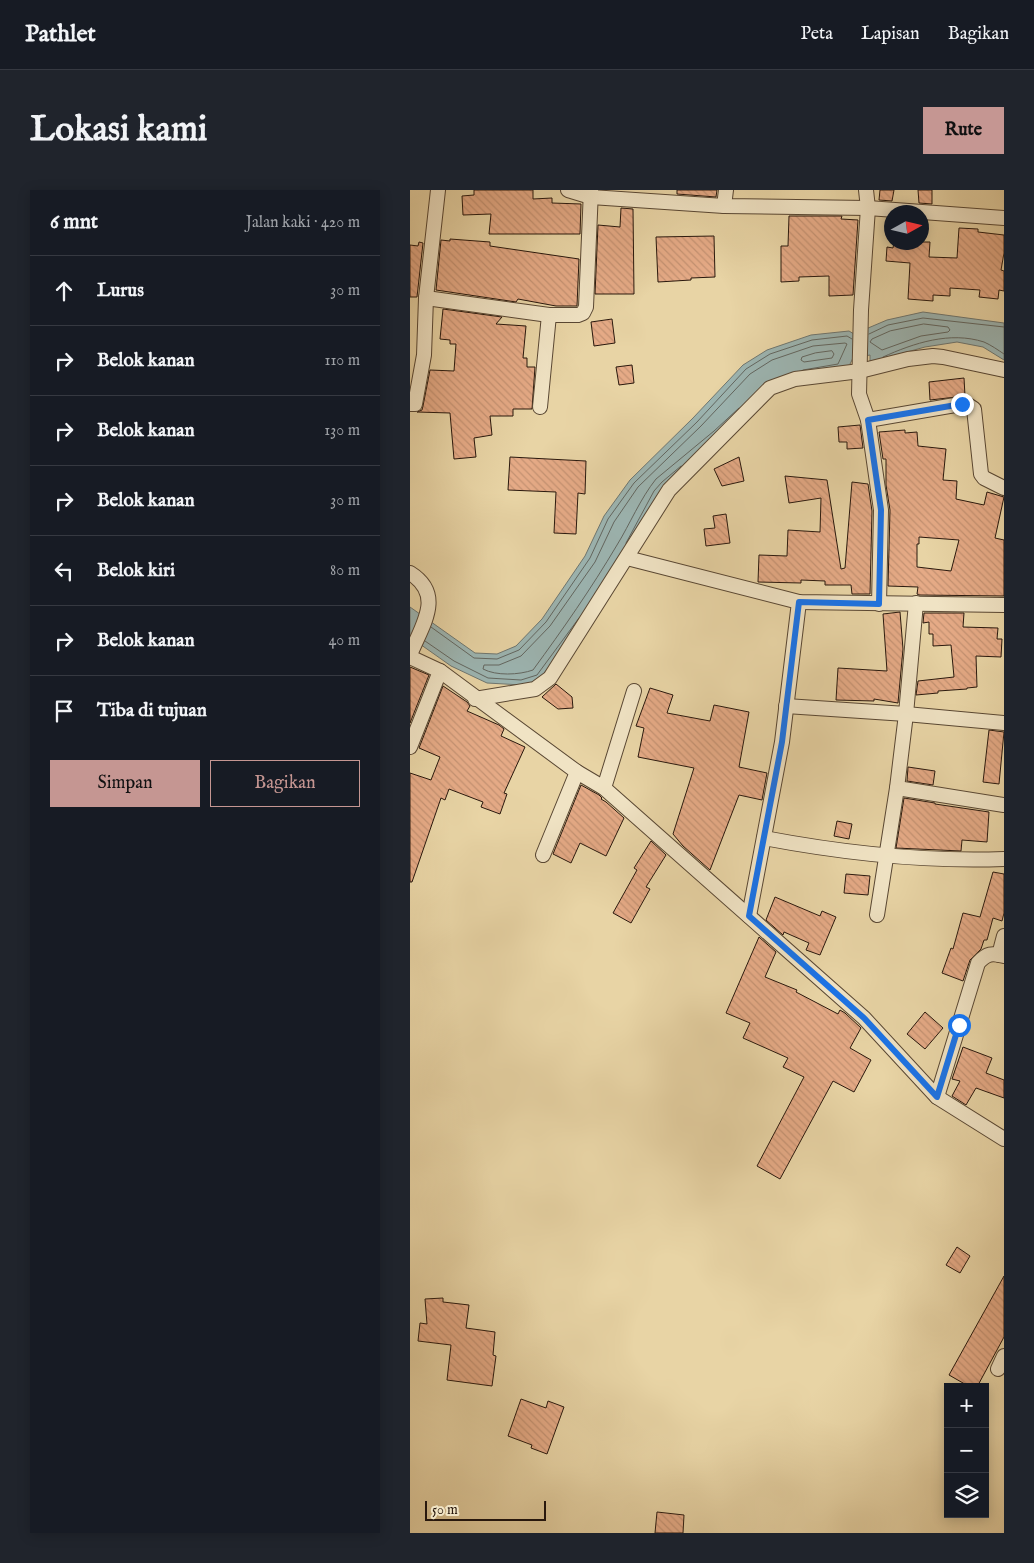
<!DOCTYPE html>
<html lang="id">
<meta charset="utf-8">
<style>
body{margin:0;font-family:"IM FELL English",serif;background:#20242c;color:#f1f3f6}
.controls{position:absolute;right:15px;bottom:15px;display:grid;overflow:hidden;border-radius:0px;box-shadow:0 2px 12px #0003}
.controls button{width:45px;height:45px;display:grid;place-items:center;padding:0;border:0;border-bottom:1px solid #363941;background:#171b24;color:#f1f3f6;font:25px sans-serif}
.compass{position:absolute;left:474px;top:15px;width:45px;height:45px;border-radius:50%;background:#171b24;box-shadow:0 2px 12px #0003;rotate:82deg}
.scale{position:absolute;left:15px;bottom:12px;width:121px;box-sizing:border-box;padding-left:5px;border:2px solid #29180d;border-top:0;font-size:14px;line-height:18px;white-space:nowrap;color:#29180d;-webkit-text-stroke:4px #f0e3c4;paint-order:stroke}
.stop{position:absolute;width:15px;height:15px;margin:-11px;border:4px solid #1a73e8;border-radius:50%;background:#fff}
.stop.end{background:#1a73e8;border-color:#fff;box-shadow:0 1px 5px #0008}
.list{margin:0;padding:0;list-style:none}
h2{display:flex;justify-content:space-between;align-items:center;height:65px;margin:0;padding:0 20px;font-size:21px}
h2 small{font-size:16px;font-weight:400;color:#9ea1a6}
.list li{display:grid;grid-template-columns:32px 1fr auto;gap:15px;align-items:center;box-sizing:border-box;height:70px;padding:0 20px;border-top:1px solid #363941}
.list b{display:block;font-size:19px;white-space:nowrap}
.list em{font-size:16px;font-style:normal;color:#9ea1a6}
.actions{display:flex;gap:10px;padding:15px 20px}
.actions a{flex:1;padding:11px 0;border:1px solid #c59692;border-radius:0px;text-align:center;font-size:18px;color:#c59692}
.actions .main{background:#c59692;color:#111}
.icon{flex:none;width:28px;height:28px;fill:none;stroke:currentColor;stroke-width:2;stroke-linecap:round;stroke-linejoin:round}
.map{position:relative;flex:none;width:594px;height:1343px;overflow:hidden;border-radius:0px}
header{display:flex;align-items:center;gap:30px;box-sizing:border-box;height:70px;padding:0 25px;background:#171b24;border-bottom:1px solid #363941}
header strong{font-size:24px}
nav{display:flex;gap:28px;margin-inline-start:auto;font-size:18px}
.intro{display:flex;align-items:center;justify-content:space-between;box-sizing:border-box;height:120px;padding:0 30px}
h1{margin:0;font-size:35px}
.button{padding:12px 22px;border-radius:0px;background:#c59692;color:#111;font-size:18px;font-weight:700}
main{display:flex;gap:30px;padding:0 30px}
aside{flex:1;background:#171b24;border-radius:0px;box-shadow:0 2px 12px #0003}
.map>svg:first-child{display:block}
</style>
<header>
<strong>Pathlet</strong>
<nav><a>Peta</a><a>Lapisan</a><a>Bagikan</a></nav>
</header>
<div class="intro"><h1>Lokasi kami</h1><a class="button">Rute</a></div>
<main>
<aside>
<h2>6 mnt<small>Jalan kaki · 420 m</small></h2>
<ul class="list">
<li><svg class="icon" aria-label="ahead" viewBox="0 0 24 24"><path d="M12 20V5M6 11l6-6 6 6"/></svg><div><b>Lurus</b></div><em>30 m</em></li>
<li><svg class="icon" aria-label="right" viewBox="0 0 24 24"><path d="M7 20v-9h11M14 6l5 5-5 5"/></svg><div><b>Belok kanan</b></div><em>110 m</em></li>
<li><svg class="icon" aria-label="right" viewBox="0 0 24 24"><path d="M7 20v-9h11M14 6l5 5-5 5"/></svg><div><b>Belok kanan</b></div><em>130 m</em></li>
<li><svg class="icon" aria-label="right" viewBox="0 0 24 24"><path d="M7 20v-9h11M14 6l5 5-5 5"/></svg><div><b>Belok kanan</b></div><em>30 m</em></li>
<li><svg class="icon" aria-label="left" viewBox="0 0 24 24"><path d="M17 20v-9H6M10 6l-5 5 5 5"/></svg><div><b>Belok kiri</b></div><em>80 m</em></li>
<li><svg class="icon" aria-label="right" viewBox="0 0 24 24"><path d="M7 20v-9h11M14 6l5 5-5 5"/></svg><div><b>Belok kanan</b></div><em>40 m</em></li>
<li><svg class="icon" aria-label="arrive" viewBox="0 0 24 24"><path d="M6 21V4h12l-3 4 3 4H6"/></svg><div><b>Tiba di tujuan</b></div></li>
</ul>
<div class="actions"><a class="main">Simpan</a><a>Bagikan</a></div>
</aside>
<div class="map">
<svg width="594" height="1343" viewBox="0 0 594 1343">
<defs>
<pattern id="building-back-hatch" width="6" height="6" patternUnits="userSpaceOnUse" patternTransform="scale(1.25)"><rect width="6" height="6" fill="#e5aa86"/><path d="M-1 5l2 2M0 0l6 6M5-1l2 2" fill="none" stroke="#c49272"/></pattern>
</defs>
<rect width="100%" height="100%" fill="#e8d4a5"/>
<filter id="stains"><feTurbulence type="fractalNoise" baseFrequency=".004" numOctaves="4"/><feColorMatrix values="0 0 0 0 .2 0 0 0 0 .09 0 0 0 0 .02 0 0 0 .5 -.17"/></filter>
<radialGradient id="worn" r=".72"><stop offset=".6" stop-color="#630" stop-opacity="0"/><stop offset="1" stop-color="#630" stop-opacity=".3"/></radialGradient>
<!-- water -->
<path fill="#9cb5b2" stroke="#6e7670" fill-rule="evenodd" d="M513,122L594,133V170L573,157L547,152L515,157L392,191L365,202L255,296L184,415L129,490L112,495L77,493L41,476L0,447V417L65,463L87,464L106,456L132,429L175,366L194,326L220,290L283,228L333,175L357,160L401,145L439,141L444,144L477,130ZM445,164L455,166L460,165V172L446,177L440,174Z"/>
<g fill="none" stroke-linecap="round" stroke-linejoin="round">
<!-- shore -->
<g stroke="#626660" stroke-width="1">
<path d="M514,134L538,137L540,140L538,142L511,146L472,160L460,152L462,149L480,141Z"/>
<path d="M459,144L478,135L513,128L594,137"/>
<path d="M422,161L424,164L422,168L394,172L391,170L392,167L405,163Z"/>
<path d="M473,167C504,153 540,141 574,152C581,155 588,160 594,164"/>
<path d="M329,218L304,241L246,289C230,309 220,334 207,355C181,399 153,439 123,480C109,485 86,486 73,479L74,475H89L111,466L140,436L185,372L204,332L228,297L291,236L340,184L362,170L403,156L435,153L437,154L428,174L393,180"/>
<path d="M216,353L244,301L252,292L271,276"/>
<path d="M21,437L64,468L87,469L109,460L136,432L180,368L198,329L224,293L287,232L336,179L360,164L402,150L437,146L442,149"/>
<path d="M15,451L44,471L78,488L111,490L127,485L169,428"/>
</g>
</g>
<!-- building -->
<g fill="url(#building-back-hatch)" stroke="#29180d" fill-rule="evenodd">
<path d="M64,0H123V9L142,8V13L171,14L170,44H79L81,24L53,25L52,6L64,5Z"/>
<path d="M267,0H307L306,7L267,4Z"/>
<path d="M470,0H484L482,11L469,10Z"/>
<path d="M508,0H522V14L509,13Z"/>
<path d="M211,18L223,19L224,104H185L188,35L210,37Z"/>
<path d="M379,26H432L431,29L448,30L443,105L419,106V86L389,87V91L371,92V56H378Z"/>
<path d="M549,38L568,39V42L594,45V63L591,80L594,81V101L589,100L588,109L569,107L570,100L540,98V106L523,105V111L498,109L500,73L476,71L477,57L483,58L484,52H520L519,67L547,68Z"/>
<path d="M304,46L305,87L281,88V90L248,92L246,47Z"/>
<path d="M40,49L80,52V56L169,69L167,116H146L108,109L106,112L26,100L31,50L40,51Z"/>
<path d="M9,52L13,53L7,107H0V55L8,56Z"/>
<path d="M33,119L92,127L86,134L116,136L113,168H117V177H125L122,219H103V226H80L82,245L64,248L66,267L44,269L40,223L7,222L12,220L13,216L20,180L44,181L46,154H40V150L30,149Z"/>
<path d="M202,129L205,153L184,156L181,132Z"/>
<path d="M222,175L224,193L209,195L206,177Z"/>
<path d="M554,188L555,206L520,210L519,192Z"/>
<path d="M450,235L453,258L437,259V252H429L428,237Z"/>
<path d="M495,240V243L507,242L508,256L536,259L533,290L547,291L546,309L574,315L577,302L594,307L585,348L594,350V406L509,405L507,404L508,397L478,396L480,320L476,295V269H473L469,242ZM509,347L549,350L541,381L507,377V354H509Z"/>
<path d="M100,267L176,271L175,304L168,303L166,344L144,343L146,302L98,300Z"/>
<path d="M329,267L334,291L312,296L304,279Z"/>
<path d="M375,286L417,290L431,379L435,378L442,292L458,294L462,321L460,404H442L441,395H415V391L391,390V393L348,392L349,365L377,366L378,340L410,342L411,308L379,313Z"/>
<path d="M316,324L320,353L296,356L294,339L305,338L303,326Z"/>
<path d="M490,422L493,459L488,513L464,509V511L426,510L428,478L477,481L473,424Z"/>
<path d="M514,423H554L553,437L588,438L587,449H592L591,467L566,466L567,497L557,498V499L528,501V503L506,505L508,491L544,487L541,455L523,456V444H519V432L513,433Z"/>
<path d="M0,477L19,485L0,533Z"/>
<path d="M146,494L162,507L163,518L148,519L132,507Z"/>
<path d="M33,496L57,512L60,516L57,521L89,535L94,539L91,546L115,557L94,603L97,604L90,624L71,617L73,612L39,599L35,610L31,608L2,692H0V583L21,590L30,567L9,558Z"/>
<path d="M240,498L263,505L257,523L300,531L304,515L339,522L329,577L357,583L352,610L329,605L300,680L273,656L263,644L284,578L228,567L234,538L226,536Z"/>
<path d="M579,540L594,542L589,594L573,592Z"/>
<path d="M498,577L525,581L523,595L497,591Z"/>
<path d="M171,595L189,605L192,608L191,609L196,612L214,628L196,666L170,653L161,673L143,664Z"/>
<path d="M494,608L525,613V614L579,622L577,652L552,650L551,661L486,658Z"/>
<path d="M427,631L442,634L439,649L424,646Z"/>
<path d="M241,651L256,665L236,697L240,699L221,733L203,723L227,680L224,678Z"/>
<path d="M583,682L594,684V723L592,731L583,728L577,750H574L571,759L560,770L553,791L532,783L541,758L543,759L553,723L570,727Z"/>
<path d="M436,684L460,686L458,705L434,703Z"/>
<path d="M365,707L410,726L412,721L426,727L410,765L396,760L399,753L374,742L373,745L356,730Z"/>
<path d="M349,747L366,762L355,787L387,800L386,802L428,824L430,820L435,823L451,838L440,858L461,870L444,902L423,891L370,989L347,976L394,887L373,877L378,868L333,848L340,833L316,823Z"/>
<path d="M515,822L533,838L515,859L497,844Z"/>
<path d="M553,857L582,868L576,883L594,890V908L566,898L556,915L542,906L550,891L542,889Z"/>
<path d="M547,1057L560,1066L550,1083L536,1075Z"/>
<path d="M594,1086V1147L567,1197H560L539,1185Z"/>
<path d="M33,1108V1112L59,1115L56,1138L85,1142L83,1165L86,1166L82,1196L37,1190L41,1155L8,1151L10,1133L17,1134L15,1109Z"/>
<path d="M111,1209L136,1218L138,1211L154,1217L137,1264L121,1258L122,1255L98,1246Z"/>
<path d="M247,1322L274,1325L273,1343H245Z"/>
</g>
<g fill="none" stroke-linecap="round" stroke-linejoin="round">
<defs>
<g id="street">
<path d="M158,0L181,7L314,16L458,18L594,28"/>
<path d="M456,0L458,18L451,120L449,204L458,230L471,320L469,414"/>
<path d="M314,16L316,0"/>
<path d="M16,108L139,125H168L173,123L176,117L181,0"/>
<path d="M0,214H5L14,165L16,108L28,0"/>
<path d="M130,217L139,125"/>
<path d="M458,230L551,214L558,215L564,219L571,284L574,288L594,298"/>
<path d="M217,368L389,412L594,415"/>
<path d="M0,383C35,405 12,435 0,465"/>
<path d="M0,467L30,481L167,582L194,598L454,828L527,907L594,949"/>
<path d="M65,509L125,499L140,488L259,300L360,198L385,189L450,181L498,169L523,166L533,167L594,180"/>
<path d="M376,516L496,524L594,533"/>
<path d="M0,557L30,481"/>
<path d="M194,598L224,501"/>
<path d="M487,598L594,615"/>
<path d="M354,648C433,663 513,672 594,669"/>
<path d="M133,665L167,582"/>
<path d="M467,725L487,598L496,524L506,413"/>
<path d="M339,726L372,552L389,412"/>
<path d="M589,765L594,746"/>
<path d="M527,907L568,773C577,763 582,763 594,766"/>
<path d="M588,1179L594,1166"/>
</g>
</defs>
<!-- street casing -->
<use href="#street" stroke="#594733" stroke-width="16"/>
<!-- street -->
<use href="#street" stroke="#f0e3c4" stroke-width="14"/>
</g>
<g fill="none" stroke-linecap="round" stroke-linejoin="round">
<!-- route -->
<path stroke="#1a73e8" stroke-width="6" d="M549,835L527,907L454,828L339,726L372,552L389,412L469,414L471,320L458,230L552,214"/>
</g>
<rect width="100%" height="100%" filter="url(#stains)"/>
<rect width="100%" height="100%" fill="url(#worn)"/>
</svg>
<div class="controls">
<button>+</button>
<button>−</button>
<button><svg class="icon" aria-label="layers" viewBox="0 0 24 24"><path d="M12 4l9 5-9 5-9-5zM3 14l9 5 9-5"/></svg></button>
</div>
<svg class="compass" viewBox="-18 -18 36 36"><path d="M0-13l5 13h-10z" fill="#e53935"/><path d="M0 13l5-13h-10z" fill="#9ea1a6"/></svg>
<div class="scale">50 m</div>
<div class="stop" style="left:549px;top:835px"></div>
<div class="stop end" style="left:552px;top:214px"></div>
</div>
</main>
